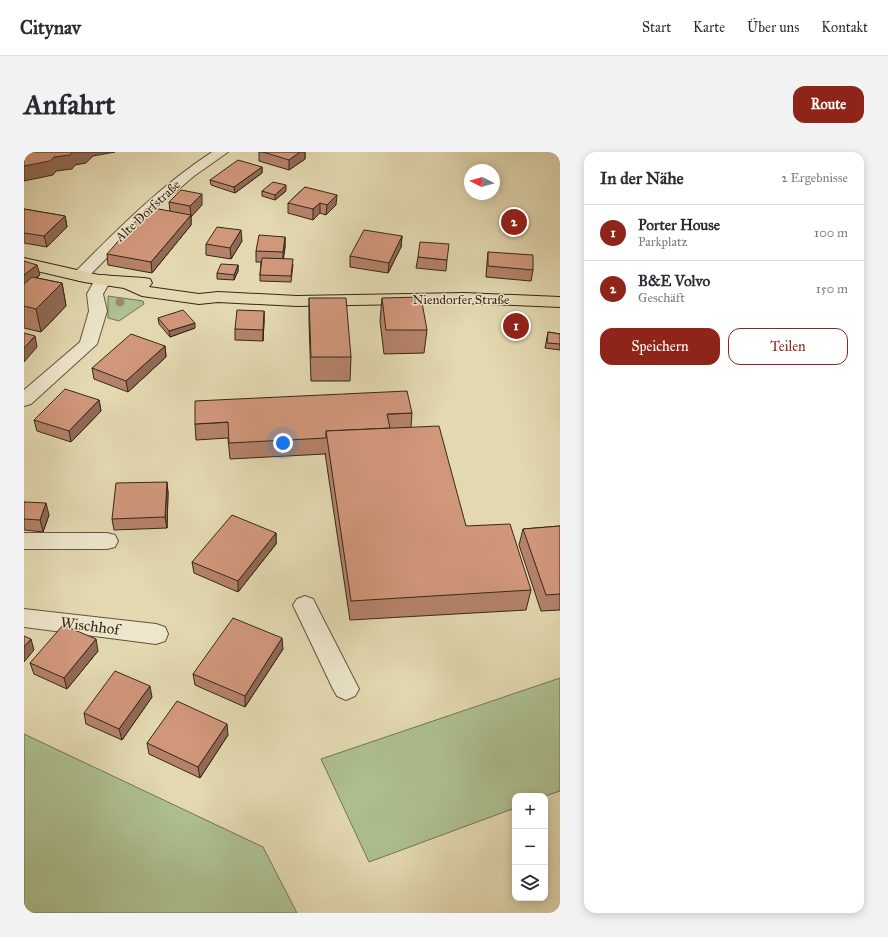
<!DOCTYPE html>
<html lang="de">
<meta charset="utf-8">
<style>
body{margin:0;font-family:"IM FELL Great Primer",serif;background:#f2f2f3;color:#2b2b33}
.controls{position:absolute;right:12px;bottom:12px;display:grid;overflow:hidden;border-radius:8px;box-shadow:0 2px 10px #0003}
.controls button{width:36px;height:36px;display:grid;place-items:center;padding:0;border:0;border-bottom:1px solid #e1e1e2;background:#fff;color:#2b2b33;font:20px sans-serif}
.compass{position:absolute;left:440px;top:12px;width:36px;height:36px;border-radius:50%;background:#fff;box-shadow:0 2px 10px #0003;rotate:276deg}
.you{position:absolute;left:259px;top:291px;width:14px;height:14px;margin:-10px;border:3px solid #fff;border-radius:50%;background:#1a73e8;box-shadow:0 0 0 6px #1a73e833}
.badge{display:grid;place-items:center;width:26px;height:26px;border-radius:50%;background:#8f2418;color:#fff;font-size:13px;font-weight:700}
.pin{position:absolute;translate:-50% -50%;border:2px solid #fff;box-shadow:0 1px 4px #0006}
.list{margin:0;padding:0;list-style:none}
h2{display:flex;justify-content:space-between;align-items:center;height:52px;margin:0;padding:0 16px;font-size:17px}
h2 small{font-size:13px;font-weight:400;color:#7c7c81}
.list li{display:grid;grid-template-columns:26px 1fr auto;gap:12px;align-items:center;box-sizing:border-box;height:56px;padding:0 16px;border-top:1px solid #e1e1e2}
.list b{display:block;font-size:15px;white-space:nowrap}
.list p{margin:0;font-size:13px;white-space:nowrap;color:#7c7c81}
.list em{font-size:13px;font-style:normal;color:#7c7c81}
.actions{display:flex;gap:8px;padding:12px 16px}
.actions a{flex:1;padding:9px 0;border:1px solid #8f2418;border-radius:12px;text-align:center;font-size:14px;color:#8f2418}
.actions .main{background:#8f2418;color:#fff}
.icon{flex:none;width:22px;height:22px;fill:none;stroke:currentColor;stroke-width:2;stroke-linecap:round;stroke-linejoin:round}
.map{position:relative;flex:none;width:536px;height:761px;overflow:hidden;border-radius:12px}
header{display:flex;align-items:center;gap:24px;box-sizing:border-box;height:56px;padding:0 20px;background:#fff;border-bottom:1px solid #e1e1e2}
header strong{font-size:19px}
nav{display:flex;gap:22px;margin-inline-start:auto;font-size:14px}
.intro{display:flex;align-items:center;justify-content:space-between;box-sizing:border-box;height:96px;padding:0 24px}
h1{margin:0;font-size:28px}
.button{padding:10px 18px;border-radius:12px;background:#8f2418;color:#fff;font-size:14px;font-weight:700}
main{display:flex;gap:24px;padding:0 24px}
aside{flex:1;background:#fff;border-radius:12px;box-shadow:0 2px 10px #0003}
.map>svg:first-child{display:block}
</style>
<header>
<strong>Citynav</strong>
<nav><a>Start</a><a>Karte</a><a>Über uns</a><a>Kontakt</a></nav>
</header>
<div class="intro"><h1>Anfahrt</h1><a class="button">Route</a></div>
<main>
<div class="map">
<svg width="536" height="761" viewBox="0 0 536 761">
<rect width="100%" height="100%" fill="#e3d8b0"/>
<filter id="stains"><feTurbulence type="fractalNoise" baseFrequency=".005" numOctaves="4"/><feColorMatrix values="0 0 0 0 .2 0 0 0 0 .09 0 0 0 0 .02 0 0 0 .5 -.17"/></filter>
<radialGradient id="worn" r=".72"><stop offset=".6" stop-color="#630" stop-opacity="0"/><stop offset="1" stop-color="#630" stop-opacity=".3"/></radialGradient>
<!-- green -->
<g fill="#aec090" stroke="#727454">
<path d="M84,144L119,149L120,152L95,169L84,166Z"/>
<path d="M536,526V639L521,644H491V656L345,710L297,607Z"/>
<path d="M0,582L239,695L273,761H0Z"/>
</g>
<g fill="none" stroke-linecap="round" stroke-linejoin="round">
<defs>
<g id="minor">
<path d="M188,0H204L170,24L129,59L62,127L56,129L50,127L48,124L50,121C94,77 136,34 188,0Z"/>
<path d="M79,123L85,124L87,128L79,142L83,159L73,192L7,252L0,254V238L56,190L65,159L63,142L73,124Z"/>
<path d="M0,381H83L91,383L94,389L91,395L83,397H0Z"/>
<path d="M281,444L289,447L335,537L331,544L322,548L313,544L309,537L269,453L273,447Z"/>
<path d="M0,457L132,472L141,475L144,482L141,489L132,492L0,475Z"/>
</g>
<path id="major" d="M0,106L75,123L120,126L126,127L128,131L125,135L175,142L194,140L273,144L440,141L536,145V155L440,151L273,154L194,150L175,152L118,144L100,136L60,130L0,116Z"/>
</defs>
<!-- minor casing -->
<use href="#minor" stroke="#60543e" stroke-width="2"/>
<!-- major casing -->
<use href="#major" stroke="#352818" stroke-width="2"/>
<!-- minor -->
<use href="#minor" fill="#ede6cc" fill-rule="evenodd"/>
<!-- major -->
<use href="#major" fill="#e3d8b0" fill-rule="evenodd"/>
</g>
<!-- trees -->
<circle fill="#948c6d" cx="96" cy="150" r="4.5"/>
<!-- wall -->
<g fill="#b4826a" stroke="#352818">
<path d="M235,0H281V7L265,18L235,9Z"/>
<path d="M238,15V21L211,41L187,33L186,28Z"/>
<path d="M281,35L312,53L302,63L296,61L289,68L264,61V51Z"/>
<path d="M238,39H262L251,48L238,44Z"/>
<path d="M145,50L178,53L167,64V73L128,121L84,113L83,102L146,59Z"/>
<path d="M0,57L41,64L43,75L23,95L0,91Z"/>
<path d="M378,84L377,95L364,121L326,115V104Z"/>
<path d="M261,85V95L259,106L269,112L267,130L236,129V123L237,110H232V99Z"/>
<path d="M218,89L207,107L182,103V92Z"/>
<path d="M464,100L509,118L507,129L462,125L463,111Z"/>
<path d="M394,105L423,108L422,119L392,116Z"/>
<path d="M0,109L16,123L13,126L38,131L42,154L17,180L0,176Z"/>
<path d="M214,113V119L210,128L193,127V121Z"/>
<path d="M285,146L327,205L326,229H287L285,169Z"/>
<path d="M358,146L403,178L400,201L360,202L356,169Z"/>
<path d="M240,159V170L239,189L211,188V177Z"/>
<path d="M134,166L171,176L146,185L135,172Z"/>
<path d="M524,180L536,182V198L521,196Z"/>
<path d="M141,194L142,205L104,240L70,227L68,216Z"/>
<path d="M75,248L77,259L47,290L13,279L10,268Z"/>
<path d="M388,261L387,275L442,374L507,438L502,458L326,468L301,301V302L206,307L204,286L172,288L171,272Z"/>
<path d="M143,330L144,341L143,376L90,378L88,367Z"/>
<path d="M0,350L25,363L19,380L0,378Z"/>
<path d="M536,374V458L517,459L495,393L499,377Z"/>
<path d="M252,381V392L214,440L170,421L168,410Z"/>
<path d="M259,497L221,555L171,533L169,522Z"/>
<path d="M74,499L43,537L10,522L6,511Z"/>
<path d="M128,545L98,588L62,572L60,561Z"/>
<path d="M204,583L176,626L125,602L123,591Z"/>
</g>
<!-- shaded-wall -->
<g fill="#926a56" stroke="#352818">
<path d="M48,0H91L69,4L62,11L51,13L48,17L32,19L29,23L0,29V14L30,5Z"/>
<path d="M276,0H281V7L265,18V8Z"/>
<path d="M238,15V21L211,41L210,35Z"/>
<path d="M262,33V39L251,48V43Z"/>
<path d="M178,42V53L167,65L166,54Z"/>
<path d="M313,43L312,53L302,63L303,53Z"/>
<path d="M296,51V61L289,68V57Z"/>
<path d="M167,63V73L128,121L127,110Z"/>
<path d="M41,64L43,75L23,95L20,84Z"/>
<path d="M217,78L218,89L207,107L206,96Z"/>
<path d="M378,84L377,95L364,121L365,111Z"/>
<path d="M261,85V95L259,111V100Z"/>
<path d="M13,113L16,123L0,135V123Z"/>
<path d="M214,113V119L210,128V123Z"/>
<path d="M38,131L42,154L17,180L12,157Z"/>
<path d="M240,159V170L239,189V178Z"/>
<path d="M171,171V176L146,185L145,179Z"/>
<path d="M11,184L13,195L0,210V196Z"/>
<path d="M141,194L142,205L104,240L102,229Z"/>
<path d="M75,248L77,259L47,290L45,279Z"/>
<path d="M143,330L144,341L143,376L141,365Z"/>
<path d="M22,351L25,363L19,380L16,368Z"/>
<path d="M252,381V392L214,440V429Z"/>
<path d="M258,486L259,497L221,555V544Z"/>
<path d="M7,487L10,498L0,510V495Z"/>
<path d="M72,487L74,499L43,537L40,526Z"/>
<path d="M126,534L128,545L98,588L95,577Z"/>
<path d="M203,572L204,583L176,626L174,615Z"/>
</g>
<!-- building -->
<g fill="#d1977b" stroke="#352818">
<path d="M0,0H48L46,3L30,5L26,9L0,14Z"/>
<path d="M239,0H276L265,8Z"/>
<path d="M214,8L238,15L210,35L186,28Z"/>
<path d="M249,30L262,33L251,43L238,39Z"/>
<path d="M281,35L313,43L303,53L296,51L289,57L264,51Z"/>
<path d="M157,38L178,42L166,54L145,50Z"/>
<path d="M124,55L167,63L127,110L83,102Z"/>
<path d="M0,57L41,64L20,84L0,81Z"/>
<path d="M193,75L217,78L206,96L182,92Z"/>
<path d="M340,78L378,84L365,111L326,104Z"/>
<path d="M235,83L261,85L259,100L232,99Z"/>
<path d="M396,90L425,92L423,108L394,105Z"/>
<path d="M464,100L509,103V118L464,114Z"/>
<path d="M238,106L269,107L267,124L236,123Z"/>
<path d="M0,109L13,113L0,123Z"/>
<path d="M197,112L214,113L210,123L193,121Z"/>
<path d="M8,125L38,131L12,157L0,154V132Z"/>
<path d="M397,145L403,178H362L358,146Z"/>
<path d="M285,146H322L327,205H287Z"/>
<path d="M159,158L171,171L145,179L134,166Z"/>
<path d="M213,158L240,159L239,178L211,177Z"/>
<path d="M524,180L536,182V192L523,191Z"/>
<path d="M0,181L11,184L0,196Z"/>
<path d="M107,182L141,194L102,229L68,216Z"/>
<path d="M41,237L75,248L45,279L10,268Z"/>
<path d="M383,239L388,261L363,262L366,276L302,279V286L205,291L204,270L171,272V249Z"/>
<path d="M415,274L442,374L486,372L507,438L327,449L302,279Z"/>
<path d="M143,330L141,365L88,367L92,331Z"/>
<path d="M0,350L22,351L16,368L0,367Z"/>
<path d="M208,363L252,381L214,429L168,410Z"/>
<path d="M536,374V442L522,443L499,377Z"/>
<path d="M209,466L258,486L221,544L169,522Z"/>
<path d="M39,473L72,487L40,526L6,511Z"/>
<path d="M0,484L7,487L0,495Z"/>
<path d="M91,519L126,534L95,577L60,561Z"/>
<path d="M153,549L203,572L174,615L123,591Z"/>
</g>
<g text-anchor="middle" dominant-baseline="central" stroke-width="3" stroke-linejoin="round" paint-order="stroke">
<!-- far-street labels -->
<g font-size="13" fill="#352818" stroke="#ede6cc">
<text transform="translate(124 59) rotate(-43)">Alte Dorfstraße</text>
<text x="437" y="148">Niendorfer Straße</text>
</g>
<!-- street labels -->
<g font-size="15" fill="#352818" stroke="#ede6cc">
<text transform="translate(66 474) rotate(7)">Wischhof</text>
</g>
</g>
<rect width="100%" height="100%" filter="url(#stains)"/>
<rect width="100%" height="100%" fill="url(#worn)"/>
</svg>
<div class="controls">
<button>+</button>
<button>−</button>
<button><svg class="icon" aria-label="layers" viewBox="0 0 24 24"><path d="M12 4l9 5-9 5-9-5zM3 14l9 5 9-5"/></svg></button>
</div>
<svg class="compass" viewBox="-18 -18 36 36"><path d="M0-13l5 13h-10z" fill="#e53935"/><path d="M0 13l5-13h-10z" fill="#7c7c81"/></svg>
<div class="you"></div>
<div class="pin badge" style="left:492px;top:174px">1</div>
<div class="pin badge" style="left:490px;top:70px">2</div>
</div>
<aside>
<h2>In der Nähe<small>2 Ergebnisse</small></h2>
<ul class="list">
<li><span class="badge">1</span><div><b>Porter House</b><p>Parkplatz</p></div><em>100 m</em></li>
<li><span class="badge">2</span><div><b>B&amp;E Volvo</b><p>Geschäft</p></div><em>150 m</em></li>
</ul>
<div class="actions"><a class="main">Speichern</a><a>Teilen</a></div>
</aside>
</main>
